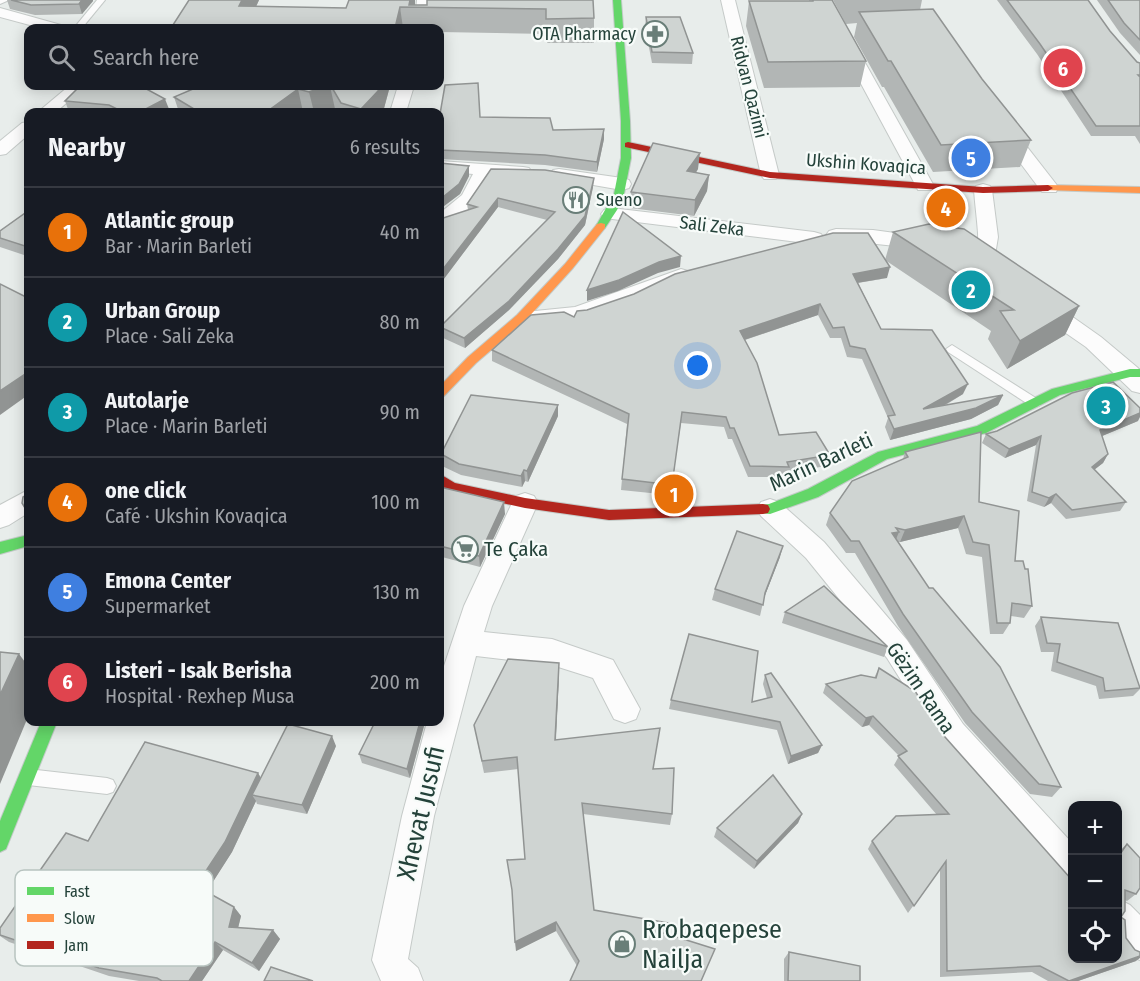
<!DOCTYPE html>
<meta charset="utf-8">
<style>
body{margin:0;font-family:"Fira Sans Condensed",sans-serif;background:#242831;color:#f1f3f6}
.controls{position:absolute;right:18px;bottom:18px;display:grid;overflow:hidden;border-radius:12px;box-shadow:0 3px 15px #0003}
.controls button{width:54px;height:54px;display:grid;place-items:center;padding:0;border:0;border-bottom:2px solid #363941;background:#171b24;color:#f1f3f6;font:30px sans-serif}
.you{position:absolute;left:698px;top:366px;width:21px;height:21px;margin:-15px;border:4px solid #fff;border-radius:50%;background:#1a73e8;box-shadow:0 0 0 9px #1a73e833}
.badge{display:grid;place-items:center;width:39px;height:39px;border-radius:50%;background:#7c3aed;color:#fff;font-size:20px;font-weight:700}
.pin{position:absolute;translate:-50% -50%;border:3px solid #fff;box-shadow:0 2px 6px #0006}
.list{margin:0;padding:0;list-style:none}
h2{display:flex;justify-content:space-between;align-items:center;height:78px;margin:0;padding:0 24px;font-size:26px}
h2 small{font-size:20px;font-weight:400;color:#9ea1a6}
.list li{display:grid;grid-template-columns:39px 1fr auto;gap:18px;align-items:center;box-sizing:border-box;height:90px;padding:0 24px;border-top:2px solid #363941}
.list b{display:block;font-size:22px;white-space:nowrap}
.list p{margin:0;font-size:20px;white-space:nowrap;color:#9ea1a6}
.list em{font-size:20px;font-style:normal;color:#9ea1a6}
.icon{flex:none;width:33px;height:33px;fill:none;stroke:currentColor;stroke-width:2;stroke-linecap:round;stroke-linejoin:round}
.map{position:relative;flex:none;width:1140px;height:981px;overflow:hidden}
.search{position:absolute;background:#171b24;box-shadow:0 3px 15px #0003;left:24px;top:24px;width:420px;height:66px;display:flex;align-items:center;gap:15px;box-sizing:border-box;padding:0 21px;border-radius:12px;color:#9ea1a6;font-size:22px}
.panel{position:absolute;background:#171b24;box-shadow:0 3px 15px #0003;left:24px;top:108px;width:420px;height:618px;border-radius:12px}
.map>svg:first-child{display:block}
</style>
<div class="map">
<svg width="1140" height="981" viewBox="0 0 1140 981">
<rect width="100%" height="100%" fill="#e8edeb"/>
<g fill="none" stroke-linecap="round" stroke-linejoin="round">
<defs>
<g id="lane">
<path d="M0,0H9L0,4Z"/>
<path d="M97,0H105L82,28H74Z"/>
<path d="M952,345L1039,400L1041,403L1039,406H1031L948,352L946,349Z"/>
<path d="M28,769L107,778L113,780L116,786L113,792L107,794L28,785L22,783L20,777L22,771Z"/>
</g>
<g id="street">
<path d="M417,0H431L428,28H414Z"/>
<path d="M721,0H735L779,175L776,179H764L761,175Z"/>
<path d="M816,0H830L934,186L932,190H918L916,186Z"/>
<path d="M0,8L61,25L63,28H41L0,17Z"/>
<path d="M69,86H86L56,112H38Z"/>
<path d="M398,86H414L406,112H390Z"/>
<path d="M28,122V135L6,154L0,155V141L22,123Z"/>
<path d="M1004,124L1010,125L1056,184L1058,188L1056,192H1042L995,129L998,125Z"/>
<path d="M440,161L523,167L529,168L532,172L529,176L491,175C480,196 465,222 440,228V213L462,195L473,174L440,171Z"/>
<path d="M559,169L622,178L629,180L631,184L629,188L622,190L553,178L550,174L553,170Z"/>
<path d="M983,184L990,186L992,190L998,237L995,255L999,271L996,275L989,277L982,275C972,261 979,249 978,233C977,219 975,204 974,190L976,186Z"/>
<path d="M611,208L814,232L821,234L824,238L821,242L814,244L604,218L601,214L604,210Z"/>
<path d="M836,229L873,230L924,237L931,239L934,243L931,247L924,249L829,239L826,235L829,231Z"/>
<path d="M681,269L688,271L691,275L688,279L586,319L533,324L525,322L522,317L525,312L575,307Z"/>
<path d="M1042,299L1050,301L1101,337L1138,368L1140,371V393L1132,391L1086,347L1034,311L1031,306L1034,301Z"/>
<path d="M28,490V513L9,525L0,528V505Z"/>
<path d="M525,493L534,496L538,503L492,606L484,632L552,639L613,660L640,709L636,719L625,723L614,719L593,678L552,665L476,656L434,816L408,959L418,968L423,981H381L372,960L402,816L427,722H440V678L464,606L512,503L516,496Z"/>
<path d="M770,499L779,502L824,542L907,640L963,724L1072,843V885L1060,880L941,744L887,658L806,558L761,516L757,509L761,502Z"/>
<path d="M1118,899L1130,905L1140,915V960L1127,955L1118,943Z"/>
</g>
<g id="fast">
<path d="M613,0H621L630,121L631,158L624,194L617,210L605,228L601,229L596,226L614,194L621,158V121Z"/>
<path d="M1130,369H1140V377H1130L1060,395L986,433L887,459L818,497L770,514L758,513L756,509L758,505L769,504L808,489L878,452L977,426L1052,389Z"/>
<path d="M28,535V546L0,554V542Z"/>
<path d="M41,722H57L6,849L0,852V821Z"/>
</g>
<g id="slow">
<path d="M1048,185L1140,187V193L1045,190V186Z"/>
<path d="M601,223L605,224V228L573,268L525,321L476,363L444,396L440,397V386L468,357L517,315L565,264L597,224Z"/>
</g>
<g id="jam">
<path d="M628,142L770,172L983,187L1048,185L1053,188L1048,191L983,193L770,178L625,147V143Z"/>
<path d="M440,474L455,483L525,498L609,510L763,504L768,505L770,509L768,513L763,514L609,520L525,508L451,492L440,486Z"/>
</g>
</defs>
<!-- lane casing -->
<use href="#lane" stroke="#c5cac8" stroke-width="2"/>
<!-- street casing -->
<use href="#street" stroke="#c5cac8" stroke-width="2"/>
<!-- fast casing -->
<use href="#fast" stroke="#c3cbc8" stroke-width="2"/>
<!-- slow casing -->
<use href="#slow" stroke="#c3cbc8" stroke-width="2"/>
<!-- jam casing -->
<use href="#jam" stroke="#c3cbc8" stroke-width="2"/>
<!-- lane -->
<use href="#lane" fill="#fcfcfc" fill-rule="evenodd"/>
<!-- street -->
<use href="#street" fill="#fcfcfc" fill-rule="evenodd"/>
<!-- fast -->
<use href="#fast" fill="#63d668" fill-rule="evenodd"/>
<!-- slow -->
<use href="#slow" fill="#ff974d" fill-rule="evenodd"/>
<!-- jam -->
<use href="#jam" fill="#b3261e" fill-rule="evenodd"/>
</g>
<!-- wall -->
<g fill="#b2b6b5">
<path d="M7,0H93V1L82,14L35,15L10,9Z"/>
<path d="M189,0H259L256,7L346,8L349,0H415V5L593,0L594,18V43H547V34L440,32V28H171Z"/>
<path d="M809,0H832L866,61L860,87L764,88L746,26L749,1H809Z"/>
<path d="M833,0H922L920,10L982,79L1031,140L1020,167L933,172L884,87H882L854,37L857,23L846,24Z"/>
<path d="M997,0H1088L1110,31L1137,62L1140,63V144L1135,136H1091L1037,54Z"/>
<path d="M1097,0H1140V55L1120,33Z"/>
<path d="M646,17L693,53L692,64L652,63L645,27Z"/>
<path d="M200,86H390L383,112H337L335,109L327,112H179L174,97Z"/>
<path d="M65,101L169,109L163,112H69Z"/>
<path d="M440,114L480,117L553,130L604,129V139L597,172L545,165L440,159Z"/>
<path d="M440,163L469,176L460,194L444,206L440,205Z"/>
<path d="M491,169L593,187L585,225L558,259L509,310L465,348L441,337L440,327L547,220L498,207L440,284V219L468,210L467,204Z"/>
<path d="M698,169L696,173L709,175L707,191L694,216L630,208L631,192Z"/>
<path d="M28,211V259L27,256L0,247V231Z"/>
<path d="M893,232L1079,306L1065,335L1007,369L988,339L991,331L885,260Z"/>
<path d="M887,278L858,283L881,329L963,394L944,406L1003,395L998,405L971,419L890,440L885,427L888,418L862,359L847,357L841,338H830L818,315L745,340L779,435L830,455L827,466L788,472L786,477H748L732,439H728L724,427L681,423L670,495L621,490L627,424L492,361V350L574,317Z"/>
<path d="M558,416L528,482L525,481L522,487L461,475L442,466L441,454Z"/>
<path d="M1138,421L1102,436L1108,454L1103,463L1094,470L1126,502L1120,511L1066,519L1051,503L1044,507L1027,501L1036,445L1005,458L982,443L986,434Z"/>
<path d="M905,452L979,502L1015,561L1032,606L1024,618L1011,616L1010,623L1003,634H990L982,557L966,554L958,528L900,542H897L1061,787L1052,797L1030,794L965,723L898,626L855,553H846L826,525L830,513L903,459Z"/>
<path d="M440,487L505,514L480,567L442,557L440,564Z"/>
<path d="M780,557L764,598L760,616L712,600L715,589Z"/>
<path d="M785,612L888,647L884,657L782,623Z"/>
<path d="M1041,617L1140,686V689L1133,696L1099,699L1096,686L1051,671L1054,652H1041L1035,626Z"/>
<path d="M879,668L945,737L1118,958V852L1127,844L1136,894L1127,901L1125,900L1121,917L1126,938L1136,961L1078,981H1048L1032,972L940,977V869L908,913L868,849L872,841L937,815L894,765L899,756L869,725L862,727L823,693L826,684L874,678Z"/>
<path d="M559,675L556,740L653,769L672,814L670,825L583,814L594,910L666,934L715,949L701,981H570L577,966L556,931L516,951L525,859L518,769L484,773L474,725Z"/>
<path d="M765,675L822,745L818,753L788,764L777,730L669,709L671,700L752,702L767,698L763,684Z"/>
<path d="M375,722H425L410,778L362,763L359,754Z"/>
<path d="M336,746L307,814L257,804L256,801L232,852L206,892L234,907L241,916L238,928L273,930L280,939L259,971L223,950L202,981H139L109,976L9,942L0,936V928L88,841L258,773L261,778Z"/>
<path d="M802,814L798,823L754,869L714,837L717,828Z"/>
<path d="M789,952L860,981H784V959Z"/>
</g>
<!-- shaded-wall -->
<g fill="#919493">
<path d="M82,0H93V1L82,14L79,4Z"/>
<path d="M242,0H259L246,28L239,6Z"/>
<path d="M410,0H415V7L409,5Z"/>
<path d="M400,7L403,28H395Z"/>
<path d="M280,86H307L298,89L303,112H263Z"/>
<path d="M325,86H330L335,109L327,112H314L309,92Z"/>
<path d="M380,86H390L383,112H362L361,109Z"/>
<path d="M165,99L169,109L163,112H140Z"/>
<path d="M604,129V139L597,172V162Z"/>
<path d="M700,153L698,169L686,187L687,171Z"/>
<path d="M469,166V176L460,194L444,206L443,197Z"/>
<path d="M709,175L707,191L694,216L695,200Z"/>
<path d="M594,178L593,187L585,225L558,259L509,310L465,348L464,338Z"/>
<path d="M498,198V207L440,284V273Z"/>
<path d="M681,256L680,267L658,273L618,291L587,301V290L659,262Z"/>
<path d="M890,267L887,278L850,284L853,274Z"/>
<path d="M820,304L818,315L738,342L740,331Z"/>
<path d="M1079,306L1065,335L1007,369L1020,341Z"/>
<path d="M28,372V395L0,415V391Z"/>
<path d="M968,384L963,394L919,420L923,409Z"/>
<path d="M1003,395L998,405L971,419L890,440L894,429Z"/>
<path d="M558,405V416L528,482L527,471Z"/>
<path d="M1140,413V417L1138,421L1095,439L1100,430Z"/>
<path d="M1041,436L1036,445L1005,458L1009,449Z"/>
<path d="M1108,454L1103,463L1086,476L1092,467Z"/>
<path d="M524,470L525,481L522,487L521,476Z"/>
<path d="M1056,494L1051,503L1044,507L1049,498Z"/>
<path d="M504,502L505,514L480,567L479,556Z"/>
<path d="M964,516L958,528L900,542L905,530Z"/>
<path d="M899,532L894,544L892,533Z"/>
<path d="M440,546L442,557L440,564Z"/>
<path d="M783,546L780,557L762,603L765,593Z"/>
<path d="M19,654L28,666V717L0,784V695Z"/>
<path d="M559,663V675L555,752V740Z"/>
<path d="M873,716L869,725L862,727L866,718Z"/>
<path d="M420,722H425L410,778L407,769Z"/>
<path d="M332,736L336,746L307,814L302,805Z"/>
<path d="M822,745L818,753L788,764L791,756Z"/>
<path d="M258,773L264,784L252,795L256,801L232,852L204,896L196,886Z"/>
<path d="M802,814L798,823L754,869L757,861Z"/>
<path d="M234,907L241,916L236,936L229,927Z"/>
<path d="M556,922V931L516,951L515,942Z"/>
<path d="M273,930L280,939L259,971L252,963Z"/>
<path d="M215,942L223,950L202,981H189Z"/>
<path d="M1140,956V958L1136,961L1078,981H1069Z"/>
</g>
<!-- building -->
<g fill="#cfd4d2" stroke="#919493" stroke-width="1.5">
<path d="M11,0H82L79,4L31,5Z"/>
<path d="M189,0H242L239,6L346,8L349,0H410L409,5H427V0H593L594,18L546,19V9L400,7L395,28H171Z"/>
<path d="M813,0H832L866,61L768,62L749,1H813Z"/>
<path d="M1007,0H1088L1110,31L1137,62L1140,63V75H1138L1140,77V126H1096L1040,44Z"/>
<path d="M1108,0H1140V40L1124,23Z"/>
<path d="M933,9L982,79L1031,140L941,145L891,61H888L859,12Z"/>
<path d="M646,17H680L693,53L652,52Z"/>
<path d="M478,83L480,117L550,118L553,130L604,129L597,162L545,155L440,150V114L445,85Z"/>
<path d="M80,86H141L165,99L140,112H123L109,105L65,101Z"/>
<path d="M200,86H241L249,88L274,87L273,86H280V88H301L303,86H325L309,92L298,89L269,110L263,112H199L174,97Z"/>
<path d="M331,86H380L378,91L361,109L341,103Z"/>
<path d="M653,143L700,153L687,171L709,175L695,200L631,192Z"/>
<path d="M440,163L469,166L459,184L443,197L440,196Z"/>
<path d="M491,169L545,170L594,178L585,216L558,249L509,301L464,338L440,327L555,212L498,198L440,273V219L477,207L467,204Z"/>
<path d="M28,211V247L0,238V231Z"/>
<path d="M623,212L681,256L659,262L619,280L587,290Z"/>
<path d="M929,224L964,229L1079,306L1020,341L1000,311L1014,310L893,232Z"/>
<path d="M833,233H868L890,267L853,274L881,329L932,330L968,384L923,409L1003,395L976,408L894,429L888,416L895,415L865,349L850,346L844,327L833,328L820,304L740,331L757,363L779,435L816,432L830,455L787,462L789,467L750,466L734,428H730L726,417L682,412L672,485L622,479L629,414L492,350L531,315L564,312L574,317L577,311L587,310L634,294L675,274Z"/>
<path d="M0,284L28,298V372L0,391Z"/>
<path d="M1113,382L1140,408V413L1100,430L1108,454L1092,467L1126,502L1072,510L1056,494L1049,498L1032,492L1041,436L1009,449L986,434L997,431L1072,393Z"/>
<path d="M471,395L558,405L527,471L524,470L521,476L459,464L441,454Z"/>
<path d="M981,432L979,502L1019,511L1015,561H1023L1025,569H1028L1032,606L1012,603L1010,623H997L989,545L973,542L964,516L905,530L896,528L899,532L892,533L929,588H933L1000,667L1061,787L1039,784L972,712L903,614L859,541H851L830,513L852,481L908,457L905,452Z"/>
<path d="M440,487L504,502L479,556L440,546V548Z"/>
<path d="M28,494V513L22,503L23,497Z"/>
<path d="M737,531L783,546L765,593L763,605L715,589Z"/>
<path d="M824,586L888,647L785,612Z"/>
<path d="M1041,617L1118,623L1140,688L1105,691L1103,678L1057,662L1060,644L1047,643Z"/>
<path d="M689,634L758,651L752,702L772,697L765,675L771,673L822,745L791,756L780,722L671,700Z"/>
<path d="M0,652L19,654L0,695Z"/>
<path d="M508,659L559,663L555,740L660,728L653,769L674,768L672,814L582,803L594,910L669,923L664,933L715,949L701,981H570L579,961L556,922L515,942L512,890L507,860L525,859L517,757L482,761L474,725Z"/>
<path d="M879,668L915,691L945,737L1072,880V958H1118V857L1127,844L1140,858V888L1136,894L1125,890V911L1121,917L1125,920L1126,938L1135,950L1140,952V956L1069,981L1040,966L947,971L946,861L914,906L872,841L896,816L949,814L898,756L907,751L873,716L866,718L826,684L861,675L876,678Z"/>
<path d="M375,722H420L407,769L359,754Z"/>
<path d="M288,724L332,736L302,805L252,795Z"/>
<path d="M145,742L258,773L225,842L196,886L234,907L229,927L273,930L252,963L215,942L189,981H162L157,978L99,968L0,935V928L66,833L88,841Z"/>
<path d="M773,775L802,814L757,861L717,828Z"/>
<path d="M789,952L860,966V981H788Z"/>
<path d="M271,967L313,981H264Z"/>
</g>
<!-- icons -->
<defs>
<symbol id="pharmacy-ring" viewBox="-11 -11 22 22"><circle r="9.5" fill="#f7fbf9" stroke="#697e78" stroke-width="1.5"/><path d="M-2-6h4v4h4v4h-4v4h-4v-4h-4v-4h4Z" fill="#697e78"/></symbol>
<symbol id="restaurant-ring" viewBox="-11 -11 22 22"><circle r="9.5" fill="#f7fbf9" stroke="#697e78" stroke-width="1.5"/><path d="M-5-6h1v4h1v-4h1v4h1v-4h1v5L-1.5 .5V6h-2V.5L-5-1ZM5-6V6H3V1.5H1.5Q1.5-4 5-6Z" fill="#697e78"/></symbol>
<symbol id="supermarket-ring" viewBox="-11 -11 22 22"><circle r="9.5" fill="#f7fbf9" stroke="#697e78" stroke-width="1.5"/><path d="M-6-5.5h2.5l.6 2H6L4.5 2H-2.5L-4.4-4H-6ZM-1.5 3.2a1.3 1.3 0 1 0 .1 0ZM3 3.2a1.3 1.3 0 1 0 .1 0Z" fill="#697e78"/></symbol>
<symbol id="shop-ring" viewBox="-11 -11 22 22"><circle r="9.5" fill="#f7fbf9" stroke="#697e78" stroke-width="1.5"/><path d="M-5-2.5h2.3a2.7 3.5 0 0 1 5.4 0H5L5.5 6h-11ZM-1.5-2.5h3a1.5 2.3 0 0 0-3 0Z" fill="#697e78"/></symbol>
</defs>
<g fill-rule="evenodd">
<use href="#pharmacy-ring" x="640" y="19" width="30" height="30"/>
<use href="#restaurant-ring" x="561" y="185" width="30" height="30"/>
<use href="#supermarket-ring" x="450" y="534" width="30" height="30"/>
<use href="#shop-ring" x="607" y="929" width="30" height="30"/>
</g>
<g text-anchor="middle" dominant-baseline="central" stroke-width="4.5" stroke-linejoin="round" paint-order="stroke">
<!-- far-poi labels -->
<g font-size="18" fill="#24423a" stroke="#f7fbf9" text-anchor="end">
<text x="636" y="34">OTA Pharmacy</text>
<text x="596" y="200" text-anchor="start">Sueno</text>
</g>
<!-- far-street labels -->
<g font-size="18" fill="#24423a" stroke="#f7fbf9">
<text transform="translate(749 87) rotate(76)">Ridvan Qazimi</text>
<text transform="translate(866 164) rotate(4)">Ukshin Kovaqica</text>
<text transform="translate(712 226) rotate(7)">Sali Zeka</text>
</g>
<!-- street labels -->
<g font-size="21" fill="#24423a" stroke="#f7fbf9">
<text transform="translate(821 462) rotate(-25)">Marin Barleti</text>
<text transform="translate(921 688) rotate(56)">Gëzim Rama</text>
</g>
<!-- poi labels -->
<g font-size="21" fill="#24423a" stroke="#f7fbf9" text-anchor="start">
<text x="484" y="549">Te Çaka</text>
</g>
<!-- near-street labels -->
<g font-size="26" fill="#24423a" stroke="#f7fbf9">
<text transform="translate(421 813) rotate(-77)">Xhevat Jusufi</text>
</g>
<!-- near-poi labels -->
<g font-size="26" fill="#24423a" stroke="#f7fbf9" text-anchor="start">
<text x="642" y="929">Rrobaqepese<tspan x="642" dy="30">Nailja</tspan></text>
</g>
</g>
<!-- legend -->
<rect x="15" y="870" width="198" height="96" rx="9" fill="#f7fbf9" stroke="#b8c4c0" stroke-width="1.5"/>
<rect x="27" y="887" width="27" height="8" fill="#63d668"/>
<rect x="27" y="914" width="27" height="8" fill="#ff974d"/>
<rect x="27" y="941" width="27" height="8" fill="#b3261e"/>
<g font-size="16" fill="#24423a">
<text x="64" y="897">Fast</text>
<text x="64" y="924">Slow</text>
<text x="64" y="951">Jam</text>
</g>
</svg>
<div class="controls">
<button>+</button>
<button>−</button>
<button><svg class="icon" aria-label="locate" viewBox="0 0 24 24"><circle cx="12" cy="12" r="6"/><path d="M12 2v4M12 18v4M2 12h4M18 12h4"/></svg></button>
</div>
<div class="you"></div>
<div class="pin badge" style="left:674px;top:494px;background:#e8710a">1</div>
<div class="pin badge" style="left:971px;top:290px;background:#0f9aa8">2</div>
<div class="pin badge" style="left:1106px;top:406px;background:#0f9aa8">3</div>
<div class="pin badge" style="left:946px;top:208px;background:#e8710a">4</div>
<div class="pin badge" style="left:971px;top:158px;background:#3f7fe0">5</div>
<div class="pin badge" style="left:1063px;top:68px;background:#e0444e">6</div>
<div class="search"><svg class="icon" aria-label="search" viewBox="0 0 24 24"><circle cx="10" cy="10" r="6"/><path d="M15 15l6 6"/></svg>Search here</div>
<section class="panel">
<h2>Nearby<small>6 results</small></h2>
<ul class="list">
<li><span class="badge" style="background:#e8710a">1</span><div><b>Atlantic group</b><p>Bar · Marin Barleti</p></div><em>40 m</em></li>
<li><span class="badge" style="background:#0f9aa8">2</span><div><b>Urban Group</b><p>Place · Sali Zeka</p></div><em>80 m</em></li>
<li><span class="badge" style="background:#0f9aa8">3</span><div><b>Autolarje</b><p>Place · Marin Barleti</p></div><em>90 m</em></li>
<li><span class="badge" style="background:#e8710a">4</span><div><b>one click</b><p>Café · Ukshin Kovaqica</p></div><em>100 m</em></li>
<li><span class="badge" style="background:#3f7fe0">5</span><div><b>Emona Center</b><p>Supermarket</p></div><em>130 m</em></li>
<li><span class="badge" style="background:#e0444e">6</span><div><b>Listeri - Isak Berisha</b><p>Hospital · Rexhep Musa</p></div><em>200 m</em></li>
</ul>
</section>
</div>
